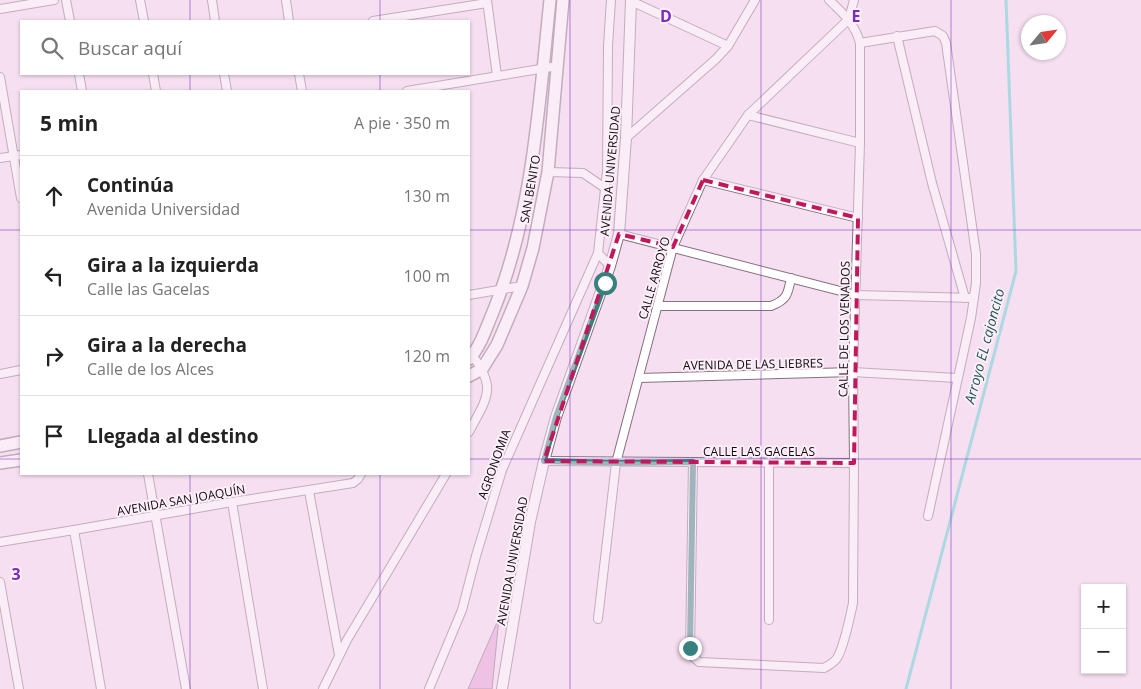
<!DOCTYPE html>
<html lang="es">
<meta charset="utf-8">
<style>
body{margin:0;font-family:"Open Sans",sans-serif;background:#f6f6f6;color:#222}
.controls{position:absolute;right:15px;bottom:15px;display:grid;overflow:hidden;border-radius:0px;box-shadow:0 1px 4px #0004}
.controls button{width:45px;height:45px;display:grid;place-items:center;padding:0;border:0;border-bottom:1px solid #e0e0e0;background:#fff;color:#222;font:25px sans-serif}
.compass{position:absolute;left:1021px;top:15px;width:45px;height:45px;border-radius:50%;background:#fff;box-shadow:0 1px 4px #0004;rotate:61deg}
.stop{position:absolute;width:15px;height:15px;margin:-11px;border:4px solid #38807d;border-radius:50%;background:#fff}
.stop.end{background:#38807d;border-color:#fff;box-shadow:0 1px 5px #0008}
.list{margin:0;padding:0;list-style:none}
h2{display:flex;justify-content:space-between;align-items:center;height:65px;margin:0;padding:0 20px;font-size:21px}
h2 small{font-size:16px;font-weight:400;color:#767676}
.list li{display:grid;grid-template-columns:32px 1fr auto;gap:15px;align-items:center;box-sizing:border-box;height:80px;padding:0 20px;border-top:1px solid #e0e0e0}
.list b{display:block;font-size:19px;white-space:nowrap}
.list p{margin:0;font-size:16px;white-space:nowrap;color:#767676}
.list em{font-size:16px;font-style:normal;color:#767676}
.icon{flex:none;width:28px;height:28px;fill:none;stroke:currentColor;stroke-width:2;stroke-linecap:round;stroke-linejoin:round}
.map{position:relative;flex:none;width:1141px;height:689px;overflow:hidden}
.search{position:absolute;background:#fff;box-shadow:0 1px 4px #0004;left:20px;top:20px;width:450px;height:55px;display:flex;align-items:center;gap:12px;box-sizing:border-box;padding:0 18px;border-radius:0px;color:#767676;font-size:19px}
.panel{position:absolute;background:#fff;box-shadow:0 1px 4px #0004;left:20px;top:90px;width:450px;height:385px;border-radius:0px}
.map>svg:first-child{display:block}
</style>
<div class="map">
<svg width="1141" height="689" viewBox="0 0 1141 689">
<rect width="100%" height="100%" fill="#f6dff0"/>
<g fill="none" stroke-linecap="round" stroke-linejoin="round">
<!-- stream -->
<path stroke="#53d3ce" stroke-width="3" d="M906,689L1016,271L1006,0"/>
</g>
<!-- building -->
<path fill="#e69dd5" stroke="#7d6978" d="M499,618L492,689H468Z"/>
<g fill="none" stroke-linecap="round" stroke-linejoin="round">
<defs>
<g id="minor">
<path d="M66,0L70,21"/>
<path d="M140,0L144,21"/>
<path d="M212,0L215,21"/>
<path d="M286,0L289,21"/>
<path d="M487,0L497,76"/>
<path d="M631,1L728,46"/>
<path d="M0,9L54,0"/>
<path d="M373,21L487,3"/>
<path d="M897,36L932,183L965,298"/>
<path d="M860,43L935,31L943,36L946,43L976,254V283L971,318L928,516"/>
<path d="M79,74L82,91"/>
<path d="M153,74L156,91"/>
<path d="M224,74L227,91"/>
<path d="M299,74L302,91"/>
<path d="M0,77L21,198"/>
<path d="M407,91L558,66"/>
<path d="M748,115L860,143"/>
<path d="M626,138L716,59L728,46L755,0"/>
<path d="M0,158L21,155"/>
<path d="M548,172L583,173L605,188"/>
<path d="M703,180L858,218"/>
<path d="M619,234L856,295L974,298"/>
<path d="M610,266L598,253L607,171L608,46L611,0"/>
<path d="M469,295L522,286"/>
<path d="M658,306H771C787,300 788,294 791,278"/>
<path d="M0,374L21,370"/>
<path d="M639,378L853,372L957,378"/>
<path d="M469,432C486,399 498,389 472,355"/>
<path d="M544,461L854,463"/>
<path d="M693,462L690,654L699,662L824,668C829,665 834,663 837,658C844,647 850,617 853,603L854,463L853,372L860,143V43C855,24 843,13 829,0"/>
<path d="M148,474L186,689"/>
<path d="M309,491L339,655"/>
<path d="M232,502L263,689"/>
<path d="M74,530L101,689"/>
<path d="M0,542L74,530L232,502L353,483L358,479L361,474"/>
<path d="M0,582L19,689"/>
<path d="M598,619L616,463L673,247L703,180L748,115L849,19L854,0"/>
<path d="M769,620V462"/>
<path d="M323,689L347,640L446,474"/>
<path d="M429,689L462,610L476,556L502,470L598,253"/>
</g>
<path id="tertiary" d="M502,689L530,522L544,461L556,417L610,266L619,234L626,138L631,0"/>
<g id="secondary">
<path d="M469,359C481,346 486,328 493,312C533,213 539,105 550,0"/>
<path d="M469,376L482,369L497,345L522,286L533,248L548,172L563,0"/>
<path d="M0,446L21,442"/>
<path d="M0,463L21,460"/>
</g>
</defs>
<!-- minor casing -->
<use href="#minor" stroke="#85707f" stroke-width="10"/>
<!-- tertiary casing -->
<use href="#tertiary" stroke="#85707f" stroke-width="12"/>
<!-- secondary casing -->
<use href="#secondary" stroke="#85707f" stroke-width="14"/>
<!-- minor -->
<use href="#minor" stroke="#fff" stroke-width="8"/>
<!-- tertiary -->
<use href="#tertiary" stroke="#fff" stroke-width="10"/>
<!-- secondary -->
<use href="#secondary" stroke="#fff" stroke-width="11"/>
</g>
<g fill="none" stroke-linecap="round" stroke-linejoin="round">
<!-- route -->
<path stroke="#38807d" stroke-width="6" d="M605,283L556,417L544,461L616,463L693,462L690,648"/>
</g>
<!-- marked area -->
<path d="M0 0H1141V689H0ZM703,180L858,218L854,463L544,461L619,234L673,247Z" fill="#f6dff0" fill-opacity=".55" fill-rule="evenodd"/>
<path fill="none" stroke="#c2185b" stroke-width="4" stroke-dasharray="10 6" stroke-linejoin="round" d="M703,180L858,218L854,463L544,461L619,234L673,247Z"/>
<!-- grid -->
<path fill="none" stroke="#7b2cbf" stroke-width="1" stroke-opacity="0.55" d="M190,0V21M380,0V21M570,0V689M761,0V689M951,0V689M190,74V91M380,74V91M0,230H21M469,230H1141M0,459H21M469,459H1141M190,474V689M380,474V689"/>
<g text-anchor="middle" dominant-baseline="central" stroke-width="4" stroke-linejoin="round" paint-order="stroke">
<!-- street labels -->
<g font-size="12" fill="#10090e" stroke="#fdeff9">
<text transform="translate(610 171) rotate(-85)">AVENIDA UNIVERSIDAD</text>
<text transform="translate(530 189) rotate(-80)">SAN BENITO</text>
<text transform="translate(654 278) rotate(-74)">CALLE ARROYO</text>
<text transform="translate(844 329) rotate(-89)">CALLE DE LOS VENADOS</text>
<text transform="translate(753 364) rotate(-1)">AVENIDA DE LAS LIEBRES</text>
<text x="759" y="451">CALLE LAS GACELAS</text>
<text transform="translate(494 464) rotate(-70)">AGRONOMIA</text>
<text transform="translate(181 500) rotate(-10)">AVENIDA SAN JOAQUÍN</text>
<text transform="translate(512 561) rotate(-80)">AVENIDA UNIVERSIDAD</text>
</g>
<!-- water labels -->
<g font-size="14" font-style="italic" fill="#225856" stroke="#fdeff9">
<text transform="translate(984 346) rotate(-75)">Arroyo EL cajoncito</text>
</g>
</g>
<g font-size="16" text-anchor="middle" font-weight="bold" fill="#7b2cbf" stroke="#fdeff9" stroke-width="4" stroke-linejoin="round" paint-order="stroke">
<text x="666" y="22">D</text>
<text x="856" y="22">E</text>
<text x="16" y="580">3</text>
</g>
</svg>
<div class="controls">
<button>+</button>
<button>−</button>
</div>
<svg class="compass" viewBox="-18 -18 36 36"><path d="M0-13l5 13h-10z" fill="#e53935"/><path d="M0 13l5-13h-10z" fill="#767676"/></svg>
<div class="stop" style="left:605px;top:283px"></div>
<div class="stop end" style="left:690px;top:648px"></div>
<div class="search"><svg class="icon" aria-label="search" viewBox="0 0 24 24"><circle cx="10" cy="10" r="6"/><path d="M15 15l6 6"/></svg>Buscar aquí</div>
<section class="panel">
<h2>5 min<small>A pie · 350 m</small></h2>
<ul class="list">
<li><svg class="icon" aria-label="ahead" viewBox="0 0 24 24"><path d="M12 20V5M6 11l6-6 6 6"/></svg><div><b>Continúa</b><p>Avenida Universidad</p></div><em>130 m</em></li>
<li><svg class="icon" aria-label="left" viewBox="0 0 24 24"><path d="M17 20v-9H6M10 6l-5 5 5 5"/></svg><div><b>Gira a la izquierda</b><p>Calle las Gacelas</p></div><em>100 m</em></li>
<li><svg class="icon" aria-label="right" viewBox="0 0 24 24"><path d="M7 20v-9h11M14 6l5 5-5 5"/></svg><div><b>Gira a la derecha</b><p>Calle de los Alces</p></div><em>120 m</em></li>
<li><svg class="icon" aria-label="arrive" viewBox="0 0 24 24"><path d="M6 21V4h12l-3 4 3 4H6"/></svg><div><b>Llegada al destino</b></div></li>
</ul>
</section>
</div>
